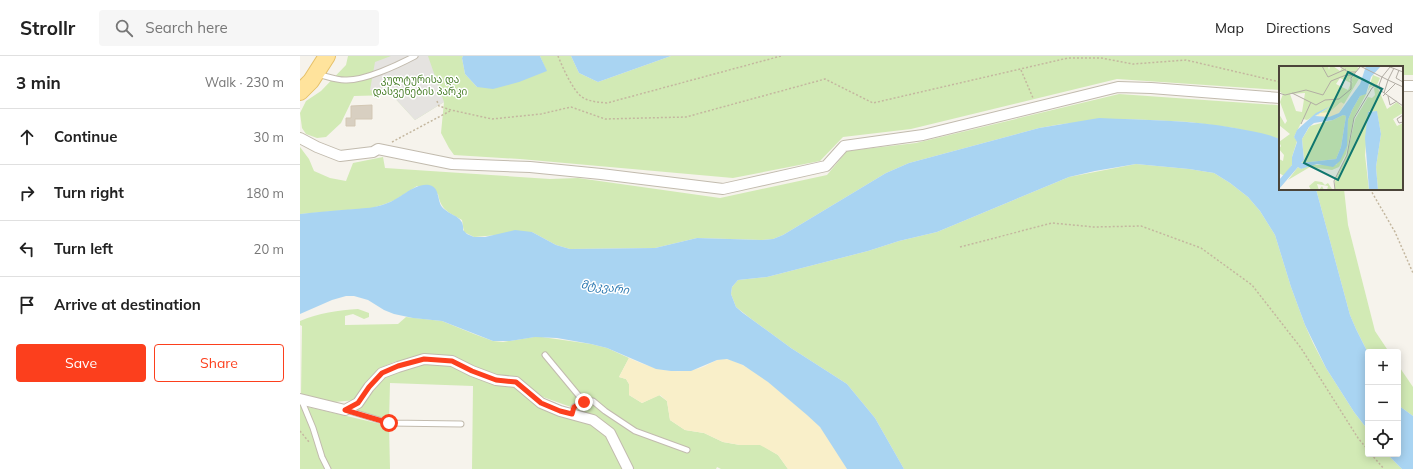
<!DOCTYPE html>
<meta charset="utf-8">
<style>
body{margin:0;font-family:Mulish,"Noto Sans Georgian",sans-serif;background:#f6f6f6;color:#222}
.controls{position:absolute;right:12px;bottom:12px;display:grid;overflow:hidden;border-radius:4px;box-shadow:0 2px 10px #0003}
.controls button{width:36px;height:36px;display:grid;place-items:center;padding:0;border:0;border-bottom:1px solid #e0e0e0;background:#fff;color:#222;font:20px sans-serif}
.stop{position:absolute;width:12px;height:12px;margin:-9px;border:3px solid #fc3f1d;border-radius:50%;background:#fff}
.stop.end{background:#fc3f1d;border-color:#fff;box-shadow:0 1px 4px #0008}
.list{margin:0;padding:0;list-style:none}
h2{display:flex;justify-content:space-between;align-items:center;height:52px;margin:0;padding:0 16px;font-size:17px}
h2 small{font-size:13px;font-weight:400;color:#767676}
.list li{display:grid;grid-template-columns:26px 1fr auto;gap:12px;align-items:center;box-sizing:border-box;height:56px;padding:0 16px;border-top:1px solid #e0e0e0}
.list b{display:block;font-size:15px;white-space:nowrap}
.list em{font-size:13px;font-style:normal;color:#767676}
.actions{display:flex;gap:8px;padding:12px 16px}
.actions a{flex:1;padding:9px 0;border:1px solid #fc3f1d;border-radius:4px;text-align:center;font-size:14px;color:#fc3f1d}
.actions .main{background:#fc3f1d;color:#fff}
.icon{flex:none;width:22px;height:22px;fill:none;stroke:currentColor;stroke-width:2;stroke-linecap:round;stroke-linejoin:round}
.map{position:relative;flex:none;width:1113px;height:413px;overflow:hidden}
header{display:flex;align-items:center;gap:24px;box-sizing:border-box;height:56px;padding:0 20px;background:#fff;border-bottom:1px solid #e0e0e0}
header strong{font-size:19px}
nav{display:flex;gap:22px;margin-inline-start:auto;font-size:14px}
.search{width:280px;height:36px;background:#f6f6f6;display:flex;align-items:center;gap:10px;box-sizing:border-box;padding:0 14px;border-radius:4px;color:#767676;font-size:15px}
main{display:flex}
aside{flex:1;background:#fff}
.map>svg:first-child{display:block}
</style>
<header>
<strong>Strollr</strong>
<div class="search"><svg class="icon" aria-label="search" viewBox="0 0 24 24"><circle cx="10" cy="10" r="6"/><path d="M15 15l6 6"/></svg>Search here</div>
<nav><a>Map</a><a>Directions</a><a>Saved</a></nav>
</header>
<main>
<aside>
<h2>3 min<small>Walk · 230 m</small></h2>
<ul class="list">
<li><svg class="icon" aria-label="ahead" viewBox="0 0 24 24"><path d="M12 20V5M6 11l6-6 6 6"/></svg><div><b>Continue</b></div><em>30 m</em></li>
<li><svg class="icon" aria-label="right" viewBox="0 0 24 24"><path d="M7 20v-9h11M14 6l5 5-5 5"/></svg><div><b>Turn right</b></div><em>180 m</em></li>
<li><svg class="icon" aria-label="left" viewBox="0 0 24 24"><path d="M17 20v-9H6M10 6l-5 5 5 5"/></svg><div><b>Turn left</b></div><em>20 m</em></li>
<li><svg class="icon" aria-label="arrive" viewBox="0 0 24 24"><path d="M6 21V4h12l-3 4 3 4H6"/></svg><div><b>Arrive at destination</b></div></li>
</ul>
<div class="actions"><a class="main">Save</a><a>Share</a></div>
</aside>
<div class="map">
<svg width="1113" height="413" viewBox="0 0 1113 413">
<rect width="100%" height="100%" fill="#f6f3ec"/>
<!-- green -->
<g fill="#d2eab5">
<path d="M48,0H163L162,2L165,18L177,31L246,14L240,0H271L279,17L298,26L371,0H1113V19H1102V11H980V34L817,23L611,73L543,81L520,105L433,122L220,103L154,99L149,92L141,77L144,46L115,64L92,39L54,40L41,67L26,81L17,82L6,78L2,72L0,57L6,45L21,35L46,9Z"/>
<path d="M819,38L977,49L980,50V83L934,72L889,66L849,64L824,63L762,68L739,72L609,107L586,117L483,179L473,183L462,184L397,182L355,192L270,193L256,189L232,176L174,181L164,176L162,164C148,156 141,154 138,138L117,130L95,144L85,148L72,152L0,158V91L9,103L14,115L30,122L46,125L53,107L83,101L85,112L250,123L278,122L420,142L527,119L547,95L616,87Z"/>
<path d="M836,108L889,113L914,117L930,127L948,141L960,155L975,179L991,231L1005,269L1013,287L1026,312L1054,356L1068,374V398H1087L1102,413H604L575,362L547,328L491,292L450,262L436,251L431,238L432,231L438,224L467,221L568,195L599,185L637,176L769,121Z"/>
<path d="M1016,133H1044L1048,169L1075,275L1089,296H1068V297L1056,273L1050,259Z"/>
<path d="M58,253L69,257V261L64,263L53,258L45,260V269L98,268L106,261L142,265L174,278L193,285L203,286L234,281H242L291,288L307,292L329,302L319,321L326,323L329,328V339L342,347L359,339L367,345L370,364L385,374L404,377L423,386L440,389L460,388L478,399L488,413H421L417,411L416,413H172L173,330L90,327L89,365L52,354L69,341L84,318L118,309H146L170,317L193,326L219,330L249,356L289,366L308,380L319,401L321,400L310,377L312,374L296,360L240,340L219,324L191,318L153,300L125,299L94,306L80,312L56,344L34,346L1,340L2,270L0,269V265C18,257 39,254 58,253Z"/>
<path d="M1098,309L1113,331V360L1098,349Z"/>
<path d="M0,349L89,370L90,413H0Z"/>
</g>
<!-- sand -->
<path fill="#f9efc9" d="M329,302C351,312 373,319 397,313C407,311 415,302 425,303C447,304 506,354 521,372C531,384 539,399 547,413H488L478,399L460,389H440L423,386L404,377L385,374L370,364L367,345L360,339L342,347L329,339V328L326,323L319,321Z"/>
<!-- parking -->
<path fill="#e5e3e0" d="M91,0H128L144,46L115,64L92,39L70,34L75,6Z"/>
<!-- water -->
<g fill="#a9d4f2">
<path d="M163,0H240L247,15L219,26L193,33L177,31L165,18L162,2Z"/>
<path d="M271,0H371L298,26L279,17Z"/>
<path d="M799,62C844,64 890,64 935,72C950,75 966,77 980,83V133H1016L1050,259L1056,273L1068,297V374L1054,356L1026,312L1005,269L991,231L975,179L960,155L948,141L930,127L914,117L889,113L836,108L795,115L769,121L637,176L599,185L568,195L467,221L438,224L432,231L431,238L436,251L443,257L491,292L547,328L575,362L604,413H547L520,371L507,359L468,326L443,309L427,303L417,304L391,315H371L356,313L307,292L291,288L257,282L235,281L210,285H193L142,265L113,262L94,258L84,254L68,244L54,240H46L32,244L0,258V158C18,156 37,154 55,153C65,152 75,152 85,148C100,144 113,127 129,129C140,131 137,144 142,151C150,160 165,160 163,174L167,178L174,181H185L215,174L232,176L256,189L270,193L355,192L397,182L462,184L473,183L483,179L586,117L609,107L739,72Z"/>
<path d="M1098,349L1113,360V413H1102L1087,398H1098Z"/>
</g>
<!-- building -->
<path fill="#d8cfc1" stroke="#d3c7b4" d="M72,49V63H55V70H46V62H51V50Z"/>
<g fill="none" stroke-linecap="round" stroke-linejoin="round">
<defs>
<g id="service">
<path d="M17,18C26,20 36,24 45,24C64,25 98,9 115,0"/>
<path d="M245,299L284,346"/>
<path d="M1,343L13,372L22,401L28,413"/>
<path d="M46,354L89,367L161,368"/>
<path d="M272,358L274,351L284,346L293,345L305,355L335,375L387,394"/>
</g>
<g id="minor">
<path d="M1102,30H1113"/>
<path d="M0,82L17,91L40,100L73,96L78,93L152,108L230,111L301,118L423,133L526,110L544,90L623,79L818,31L851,32L980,42"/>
<path d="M0,343L45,354L58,347L69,331L82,317L98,311L124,303L152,305L172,315L196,324L216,326L241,347L260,355L293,364L310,377L328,413"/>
</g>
<path id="primary" d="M0,36L11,25L27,0"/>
</defs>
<!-- service casing -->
<use href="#service" stroke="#c2bbae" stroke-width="7"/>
<!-- minor casing -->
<use href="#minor" stroke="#c2bbae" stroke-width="12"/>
<!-- primary casing -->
<use href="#primary" stroke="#e6c16a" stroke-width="18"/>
<!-- path -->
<g stroke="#c4b79f" stroke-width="1.5" stroke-dasharray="2 2" stroke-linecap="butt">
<path d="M258,0C262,10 273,35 282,41C290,46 298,46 307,47L481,0"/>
<path d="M721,14L733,42"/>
<path d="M137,45L139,50L151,54L192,63L241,58L271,51L305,63L386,61L525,23L573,47L768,2H801L833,8L886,4L980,26"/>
<path d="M92,86L150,55"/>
<path d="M1070,133L1095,176L1113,217"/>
<path d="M660,191L752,167L794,171L841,170L901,192L952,229L1001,292L1058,382L1068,394"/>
<path d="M0,375L9,386"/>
<path d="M1071,398L1084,413"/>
</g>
<!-- service -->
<use href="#service" stroke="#fff" stroke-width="5"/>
<!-- minor -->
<use href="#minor" stroke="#fff" stroke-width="10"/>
<!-- primary -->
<use href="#primary" stroke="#ffe39c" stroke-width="16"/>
</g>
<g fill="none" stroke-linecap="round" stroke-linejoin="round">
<!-- route -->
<path stroke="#fc3f1d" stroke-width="5" d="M89,367L45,354L58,347L69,331L82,317L98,310L124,303L152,305L172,315L196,324L216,326L241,347L260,355L272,358L274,351L284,346"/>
</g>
<g text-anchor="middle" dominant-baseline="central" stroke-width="3" stroke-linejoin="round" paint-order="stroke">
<!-- park labels -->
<g font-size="10" fill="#4a7f2a" stroke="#fff">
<text x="120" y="23">კულტურისა და<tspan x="120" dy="12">დასვენების პარკი</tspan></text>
</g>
<!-- water labels -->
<g font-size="11" font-style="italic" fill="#2e7ab2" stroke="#fff">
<text transform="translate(305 231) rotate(7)">მტკვარი</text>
</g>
</g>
<!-- overview -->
<g transform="translate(979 10)">
<rect width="124" height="124" fill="#f6f3ec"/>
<path d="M0,0H49L50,4L51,0H54L61,5L64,0H76L80,2L70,14L74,17L72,23L74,17L72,14L75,9L81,11L65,38L61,37L51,46L36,50L52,40L28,54L24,53L15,71L18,75L13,91V99L5,110L0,107V93L4,95L5,89L0,83L2,80L0,76L11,68L0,59V48L6,58L8,55L1,36L4,28L0,25ZM61,12L72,17L69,24L57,18ZM26,27L23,46L17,45L11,28ZM94,9L101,12L98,19L91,21L75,51L67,88L60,101L53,104L31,101L9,114L19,101L22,103L31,99H57L67,82L69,54L73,44L81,30L88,27ZM98,20L108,43L118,36L124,42V47L114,53L118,60L124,57V124H99L97,101L102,68L98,46L90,45L86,89L90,124H56V115L68,89L76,53L89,31L93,32L96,29L95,22ZM64,49L67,50L62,81L57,93L22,97L25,93L23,73L31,60L54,54ZM36,115L43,116L46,119L49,117L53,123L48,124L49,120L38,118L40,124L43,120L45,124H32L30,120Z" fill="#d2eab5" fill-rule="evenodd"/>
<path d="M62,36L65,38L60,47L52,51H37L41,47L51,46Z" fill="#f9efc9"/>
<path d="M87,0H102L92,11L87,28L81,30L73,44L69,54L68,80L61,95L54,101L38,98L22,103L19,101L0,123V114L13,99V91L18,76L15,71L18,64L37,47L52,40L36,50L50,51L60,47L81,18ZM64,49L67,50L62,81L57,93L22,97L25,94L23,73L30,61L35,57L54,54ZM98,45L102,68L97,101L99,124H90L86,72L89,46Z" fill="#a9d4f2" fill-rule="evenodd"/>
<path fill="none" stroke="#b2ada4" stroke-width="1" d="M43,0L49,11L67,3M60,0L69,6H77M81,0L109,14L105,27M115,2L109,14L124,21M120,4L117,12L124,16M103,11L111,1L124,6M103,11L100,19L101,24L124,40M0,27L6,29L27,24L44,29L52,15L67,9H74M13,27L37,39L46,34L60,33L72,23V12L81,1M104,30L116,18M109,30L111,39L118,35M124,49L118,53L120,57L124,56M22,58L32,36M56,124L55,115L68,89L75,52L93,22L97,19L105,23"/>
<path fill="#0f766e" fill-opacity="0.15" stroke="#0f766e" stroke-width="2" d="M69,6L103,23L59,114L25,97Z"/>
<rect width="124" height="124" fill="none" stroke="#4b4439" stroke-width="2"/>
</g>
</svg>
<div class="controls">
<button>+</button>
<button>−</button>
<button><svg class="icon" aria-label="locate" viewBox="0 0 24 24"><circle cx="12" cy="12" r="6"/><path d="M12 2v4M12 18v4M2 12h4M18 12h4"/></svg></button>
</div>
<div class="stop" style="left:89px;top:367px"></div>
<div class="stop end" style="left:284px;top:346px"></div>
</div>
</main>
